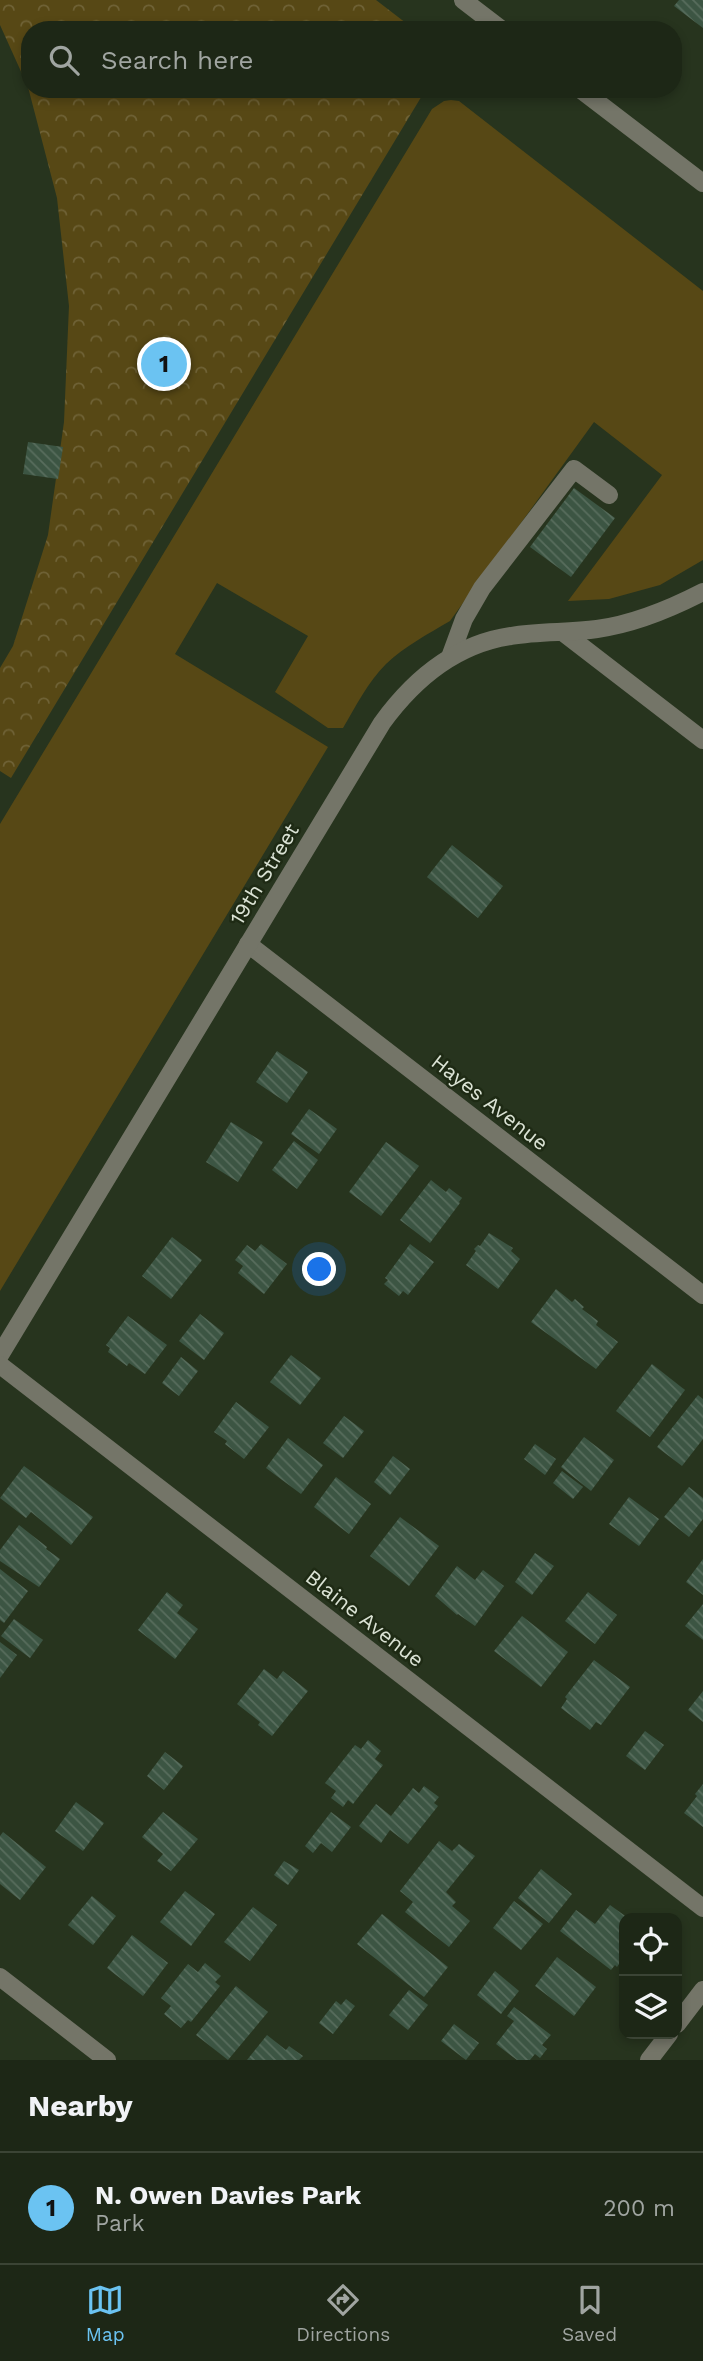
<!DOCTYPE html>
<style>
body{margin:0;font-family:"Work Sans",sans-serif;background:#2a3323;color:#f1f3f6}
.controls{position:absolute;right:21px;bottom:21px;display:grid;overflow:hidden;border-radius:14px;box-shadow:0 4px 10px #0003}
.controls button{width:63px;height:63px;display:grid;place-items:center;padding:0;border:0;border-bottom:2px solid #3b4435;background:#1d2716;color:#f1f3f6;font:35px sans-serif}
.you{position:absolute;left:320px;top:1270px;width:24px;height:24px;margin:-18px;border:5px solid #fff;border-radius:50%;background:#1a73e8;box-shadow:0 0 0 10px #1a73e833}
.badge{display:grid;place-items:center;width:46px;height:46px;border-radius:50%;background:#6bc3f2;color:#111;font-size:23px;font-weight:700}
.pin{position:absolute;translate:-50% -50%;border:4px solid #fff;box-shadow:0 2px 7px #0006}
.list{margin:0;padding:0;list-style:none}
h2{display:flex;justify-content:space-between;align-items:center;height:91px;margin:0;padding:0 28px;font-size:30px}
h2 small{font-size:23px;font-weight:400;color:#a0a5a1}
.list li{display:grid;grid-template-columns:46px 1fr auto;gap:21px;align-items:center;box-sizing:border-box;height:112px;padding:0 28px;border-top:2px solid #3b4435}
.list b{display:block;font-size:26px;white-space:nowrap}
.list p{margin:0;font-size:23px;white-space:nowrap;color:#a0a5a1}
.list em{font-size:23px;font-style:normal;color:#a0a5a1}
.icon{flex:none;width:38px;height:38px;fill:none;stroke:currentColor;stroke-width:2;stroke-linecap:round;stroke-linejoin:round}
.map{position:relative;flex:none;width:703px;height:2060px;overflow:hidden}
.search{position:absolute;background:#1d2716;box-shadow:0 4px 10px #0003;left:21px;right:21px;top:21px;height:77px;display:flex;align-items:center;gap:18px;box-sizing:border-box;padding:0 24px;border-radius:28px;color:#a0a5a1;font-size:26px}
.sheet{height:203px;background:#1d2716}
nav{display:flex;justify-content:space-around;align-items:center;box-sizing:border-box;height:98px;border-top:2px solid #3b4435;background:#1d2716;font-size:19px;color:#a0a5a1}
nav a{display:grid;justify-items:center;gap:4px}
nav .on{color:#6bc3f2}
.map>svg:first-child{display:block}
</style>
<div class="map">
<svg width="703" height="2060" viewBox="0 0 703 2060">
<defs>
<pattern id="park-crowns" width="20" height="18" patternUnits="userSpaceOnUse" patternTransform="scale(1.75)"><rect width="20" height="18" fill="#574815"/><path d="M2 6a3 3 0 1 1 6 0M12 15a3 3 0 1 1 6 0" fill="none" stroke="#6f6236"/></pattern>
<pattern id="building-back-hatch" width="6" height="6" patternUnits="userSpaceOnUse" patternTransform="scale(1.75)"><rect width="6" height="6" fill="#3c5543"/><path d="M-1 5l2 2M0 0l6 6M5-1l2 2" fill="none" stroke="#586d5d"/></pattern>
</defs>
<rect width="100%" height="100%" fill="#27341e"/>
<!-- grass -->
<path fill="#574815" d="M451,100L459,101L703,291V560L660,585L609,599L568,601L662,475L594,422L450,621C428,634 405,646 386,664C368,682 356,706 343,728H328L275,692L308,636L217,583L175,654L328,747L0,1291V824L432,109L444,101Z"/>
<!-- park -->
<path fill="url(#park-crowns)" d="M0,0H376L415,30H30V89H426L11,778L0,771V668L13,646L48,535L64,422L69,306L57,198L28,87L0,25Z"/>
<!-- building -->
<g fill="url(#building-back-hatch)">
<path d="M679,0H703V28L674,6Z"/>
<path d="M28,442L63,447L58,479L23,474Z"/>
<path d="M574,488L615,518L571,577L530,547Z"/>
<path d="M452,845L503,886L478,918L427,877Z"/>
<path d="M277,1051L308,1072L287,1103L256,1082Z"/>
<path d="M309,1109L337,1129L319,1154L291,1134Z"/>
<path d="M231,1122L263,1142L238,1182L206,1162Z"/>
<path d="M294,1141L318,1160L297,1189L272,1170Z"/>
<path d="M386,1142L419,1166L381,1216L349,1192Z"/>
<path d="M431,1180L446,1192L449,1188L462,1198L459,1202L460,1203L430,1243L400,1220Z"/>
<path d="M489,1233L513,1248L511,1251L520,1259L498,1289L466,1265L476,1251L474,1249L478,1245L480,1246Z"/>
<path d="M172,1237L202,1260L171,1299L142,1276Z"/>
<path d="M261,1244L287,1264L264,1294L238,1273L243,1266L235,1260L247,1245L255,1251Z"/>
<path d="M410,1244L434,1262L408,1295L403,1291L399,1296L384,1284L388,1280L385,1278Z"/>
<path d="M556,1289L572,1302L575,1299L584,1307L582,1309L598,1321L596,1325L618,1342L596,1369L531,1322Z"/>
<path d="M200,1314L224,1333L204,1360L179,1341Z"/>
<path d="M128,1316L167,1345L145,1374L129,1363L127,1366L108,1352L110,1348L106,1345Z"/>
<path d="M291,1355L321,1378L300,1405L270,1382Z"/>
<path d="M181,1357L198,1371L179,1396L162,1383Z"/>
<path d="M652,1364L685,1390L650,1437L616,1411Z"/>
<path d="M698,1395L703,1399V1439L682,1466L657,1447Z"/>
<path d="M236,1402L269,1427L244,1459L225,1444L227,1441L214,1432Z"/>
<path d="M344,1416L364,1431L343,1458L323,1443Z"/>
<path d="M584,1437L614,1460L591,1491L561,1467Z"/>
<path d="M288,1438L323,1465L301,1494L266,1468Z"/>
<path d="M535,1444L556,1459L545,1475L524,1459Z"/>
<path d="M393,1456L410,1469L390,1495L374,1482Z"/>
<path d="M24,1466L93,1517L71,1545L31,1512L26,1518L0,1498Z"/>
<path d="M562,1471L583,1487L573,1499L553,1483Z"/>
<path d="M336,1477L371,1504L349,1534L314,1507Z"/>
<path d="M689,1487L703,1498V1519L689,1537L664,1517Z"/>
<path d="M629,1497L659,1519L639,1546L609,1524Z"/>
<path d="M400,1517L439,1546L409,1586L370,1556Z"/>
<path d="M19,1525L47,1547L46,1549L60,1559L39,1587L0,1561V1550Z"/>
<path d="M535,1553L554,1566L532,1595L515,1582Z"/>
<path d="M703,1559V1595L686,1582Z"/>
<path d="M457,1566L475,1580L483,1570L504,1586L475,1626L458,1614L457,1615L435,1596Z"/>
<path d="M0,1569L28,1591L4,1623L0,1620Z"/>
<path d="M167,1592L183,1605L177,1613L198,1629L175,1659L138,1630Z"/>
<path d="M588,1592L617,1615L595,1644L565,1621Z"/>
<path d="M703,1604V1640L685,1626Z"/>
<path d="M522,1616L568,1652L541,1687L494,1651Z"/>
<path d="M14,1619L43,1640L30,1658L1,1636Z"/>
<path d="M0,1642L17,1655L0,1678Z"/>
<path d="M594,1660L630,1687L601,1725L596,1722L590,1730L561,1708L567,1699L565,1697Z"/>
<path d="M264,1669L277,1679L283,1671L308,1691L272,1736L258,1725L260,1722L237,1704Z"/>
<path d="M703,1691V1722L688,1710Z"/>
<path d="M645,1731L664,1745L645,1770L626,1756Z"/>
<path d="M368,1740L381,1751L375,1759L383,1765L353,1804L348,1800L343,1807L331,1798L336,1791L325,1783L355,1745L361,1749Z"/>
<path d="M165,1752L183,1766L164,1790L147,1776Z"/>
<path d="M703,1784V1827L684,1813L697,1796L695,1794Z"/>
<path d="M424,1786L439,1797L434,1803L438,1806L408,1844L390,1830L381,1843L359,1826L376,1804L391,1816L413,1788L419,1793Z"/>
<path d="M76,1802L104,1823L83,1851L55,1831Z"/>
<path d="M163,1812L198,1839L171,1871L157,1861L163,1854L142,1837Z"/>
<path d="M331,1812L351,1827L332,1852L321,1843L313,1853L305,1846Z"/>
<path d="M3,1832L46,1867L20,1900L0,1884V1836Z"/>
<path d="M439,1841L452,1851L459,1844L475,1856L446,1892L456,1902L452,1906L470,1921L449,1947L405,1912L413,1902L400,1891Z"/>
<path d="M284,1861L299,1870L288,1885L274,1875Z"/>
<path d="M541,1869L572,1894L549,1923L518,1898Z"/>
<path d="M185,1891L215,1914L191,1946L160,1922Z"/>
<path d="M92,1896L116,1916L93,1945L68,1925Z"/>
<path d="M514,1901L543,1924L521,1950L493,1928Z"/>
<path d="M610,1905L628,1918H624V1957L617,1967L615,1965L611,1970L560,1931L576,1910L595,1924Z"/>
<path d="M253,1907L277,1925L250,1961L224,1942Z"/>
<path d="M382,1914L448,1967L424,1997L357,1944Z"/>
<path d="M132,1935L168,1963L143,1996L107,1968Z"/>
<path d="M557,1957L596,1987L574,2016L535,1986Z"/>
<path d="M205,1963L221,1976L215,1982L220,1986L191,2022L188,2020L181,2028L164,2014L171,2006L161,1998L188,1964L198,1972Z"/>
<path d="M495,1971L519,1991L501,2014L477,1995Z"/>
<path d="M236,1986L268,2012L228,2060L196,2035Z"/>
<path d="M409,1990L428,2005L408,2030L389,2015Z"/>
<path d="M346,1999L355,2006L333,2034L319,2023L336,2001L341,2005Z"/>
<path d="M514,2007L551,2035L542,2045L547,2049L540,2058L535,2054L530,2060H517L496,2044L514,2021L507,2016Z"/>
<path d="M454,2024L479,2043L466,2060L441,2041Z"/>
<path d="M267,2035L286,2050L289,2046L303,2056L299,2060H247Z"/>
</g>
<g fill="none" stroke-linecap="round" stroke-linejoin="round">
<!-- minor -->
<g stroke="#747568" stroke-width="18">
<path d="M463,0L502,30"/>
<path d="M580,89L703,183"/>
<path d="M564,633L703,740"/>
<path d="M450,657L464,619L482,588L574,469L609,495"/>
<path d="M248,944L703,1295"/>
<path d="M0,1355L382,723C414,679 456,644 511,636C539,631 569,633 597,629C634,624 670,609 703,592"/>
<path d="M0,1365L703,1908"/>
<path d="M0,1977L107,2060"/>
<path d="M677,2024L703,1990"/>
<path d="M649,2060L669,2034"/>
</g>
</g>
<g text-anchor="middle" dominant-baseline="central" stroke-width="5" stroke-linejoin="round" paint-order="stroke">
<!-- street labels -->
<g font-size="21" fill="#dbe3d5" stroke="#1e2a14">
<text transform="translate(264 874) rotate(-59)">19th Street</text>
<text transform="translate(490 1102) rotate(38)">Hayes Avenue</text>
<text transform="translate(365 1618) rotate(38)">Blaine Avenue</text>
</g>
</g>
</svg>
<div class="controls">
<button><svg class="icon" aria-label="locate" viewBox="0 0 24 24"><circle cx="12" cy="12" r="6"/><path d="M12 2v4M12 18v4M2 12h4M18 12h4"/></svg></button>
<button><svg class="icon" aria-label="layers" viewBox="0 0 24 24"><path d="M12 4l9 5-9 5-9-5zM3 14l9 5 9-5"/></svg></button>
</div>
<div class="you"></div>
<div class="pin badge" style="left:164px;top:364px">1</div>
<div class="search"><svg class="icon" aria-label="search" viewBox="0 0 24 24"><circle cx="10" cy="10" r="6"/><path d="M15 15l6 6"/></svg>Search here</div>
</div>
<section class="sheet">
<h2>Nearby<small></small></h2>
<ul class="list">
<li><span class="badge">1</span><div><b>N. Owen Davies Park</b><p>Park</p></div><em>200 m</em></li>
</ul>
</section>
<nav>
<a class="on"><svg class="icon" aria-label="map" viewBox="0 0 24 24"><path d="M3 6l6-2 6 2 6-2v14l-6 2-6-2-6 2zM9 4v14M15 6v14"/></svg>Map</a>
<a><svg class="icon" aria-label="directions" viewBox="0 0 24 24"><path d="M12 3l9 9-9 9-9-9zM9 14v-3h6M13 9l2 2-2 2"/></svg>Directions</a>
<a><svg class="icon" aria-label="saved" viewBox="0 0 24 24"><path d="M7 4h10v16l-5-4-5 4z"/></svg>Saved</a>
</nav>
